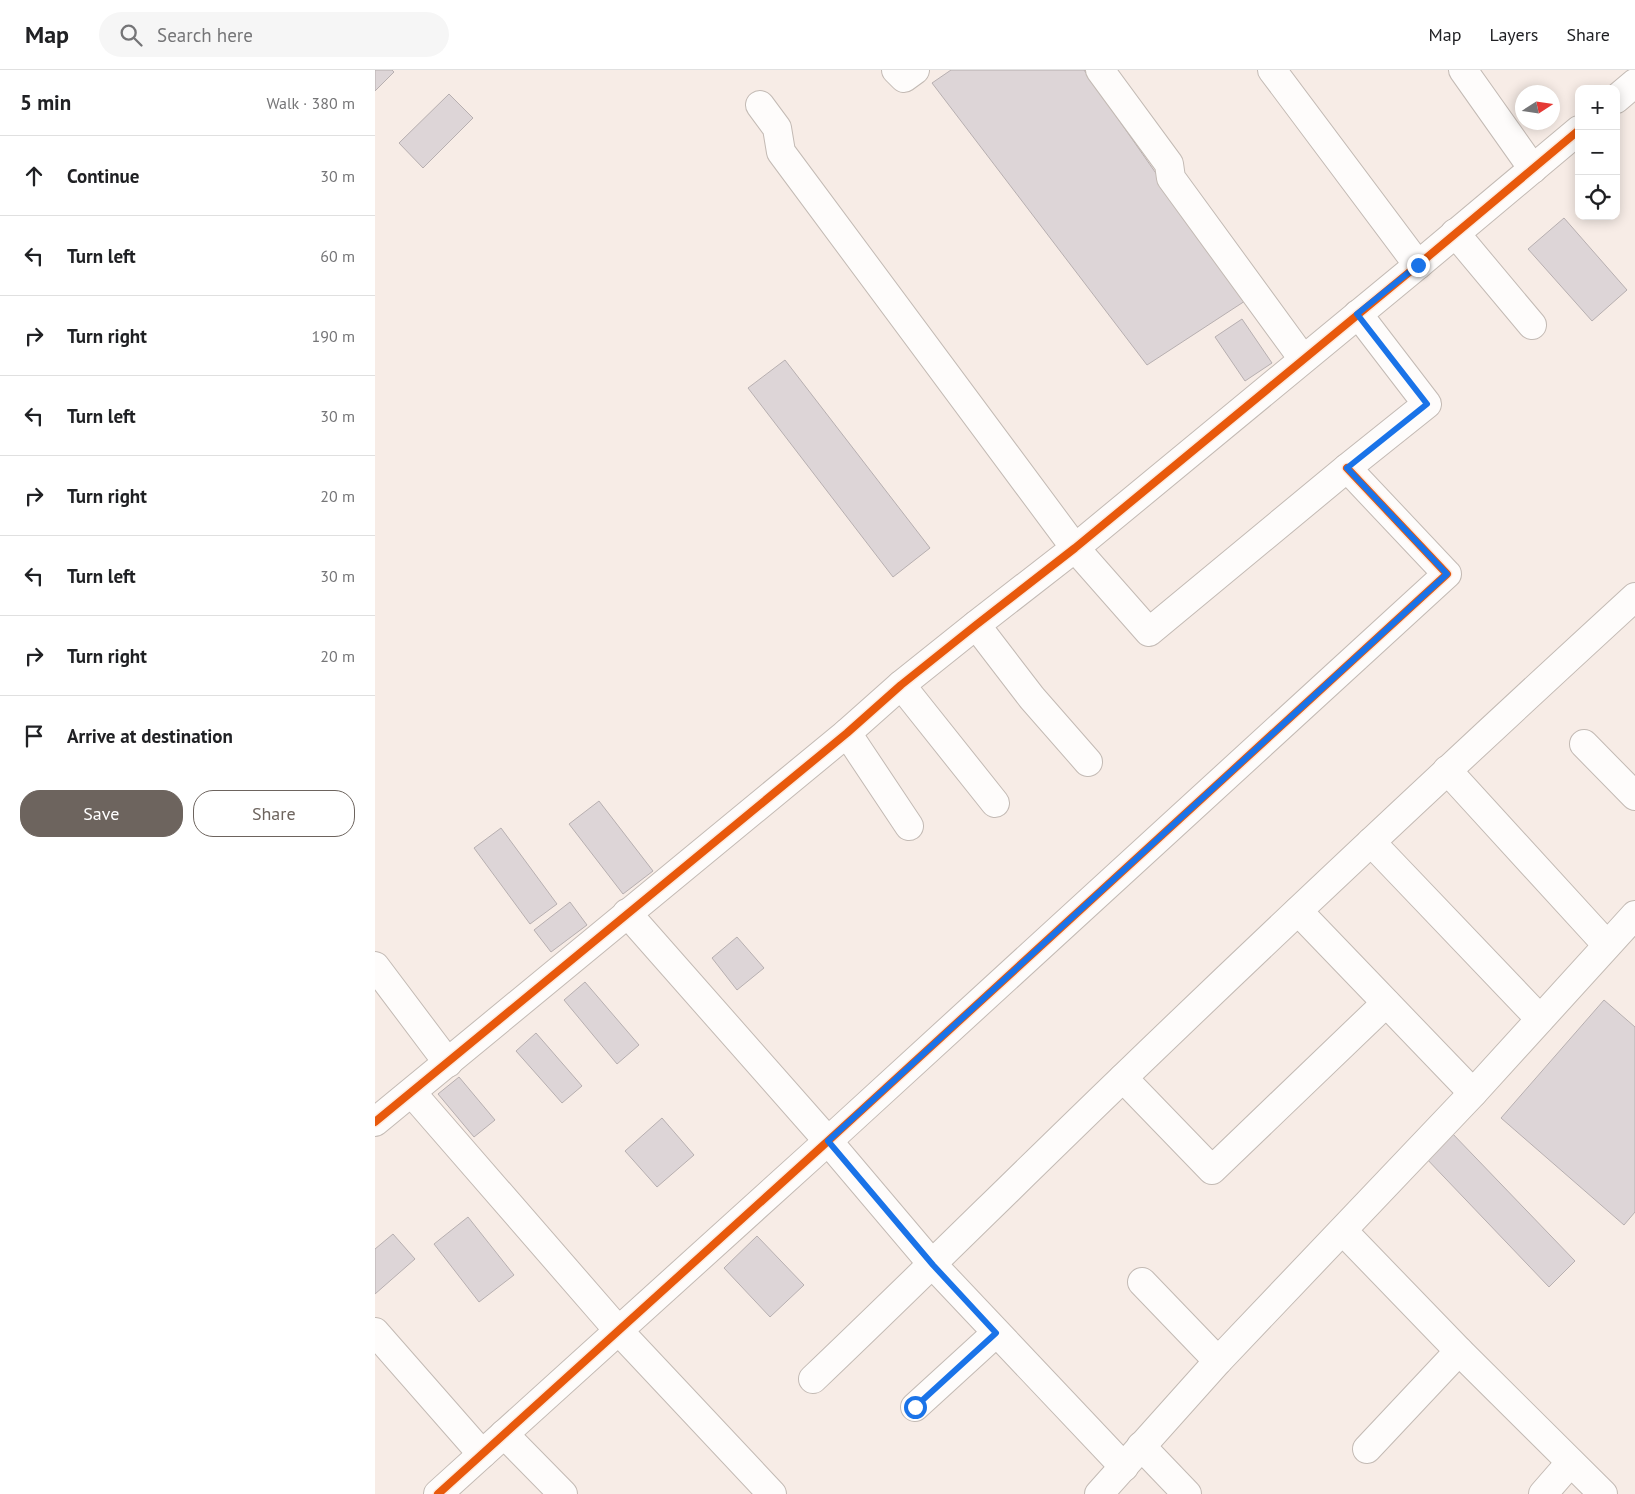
<!DOCTYPE html>
<meta charset="utf-8">
<style>
body{margin:0;font-family:"PT Sans",sans-serif;background:#f6f6f6;color:#202124}
.controls{position:absolute;right:15px;top:15px;display:grid;overflow:hidden;border-radius:10px;box-shadow:0 2px 12px #0003}
.controls button{width:45px;height:45px;display:grid;place-items:center;padding:0;border:0;border-bottom:1px solid #e0e0e0;background:#fff;color:#202124;font:25px sans-serif}
.compass{position:absolute;left:1140px;top:15px;width:45px;height:45px;border-radius:50%;background:#fff;box-shadow:0 2px 12px #0003;rotate:78deg}
.stop{position:absolute;width:15px;height:15px;margin:-11px;border:4px solid #1a73e8;border-radius:50%;background:#fff}
.stop.end{background:#1a73e8;border-color:#fff;box-shadow:0 1px 5px #0008}
.list{margin:0;padding:0;list-style:none}
h2{display:flex;justify-content:space-between;align-items:center;height:65px;margin:0;padding:0 20px;font-size:21px}
h2 small{font-size:16px;font-weight:400;color:#757577}
.list li{display:grid;grid-template-columns:32px 1fr auto;gap:15px;align-items:center;box-sizing:border-box;height:80px;padding:0 20px;border-top:1px solid #e0e0e0}
.list b{display:block;font-size:19px;white-space:nowrap}
.list em{font-size:16px;font-style:normal;color:#757577}
.actions{display:flex;gap:10px;padding:15px 20px}
.actions a{flex:1;padding:11px 0;border:1px solid #6d645e;border-radius:20px;text-align:center;font-size:18px;color:#6d645e}
.actions .main{background:#6d645e;color:#fff}
.icon{flex:none;width:28px;height:28px;fill:none;stroke:currentColor;stroke-width:2;stroke-linecap:round;stroke-linejoin:round}
.map{position:relative;flex:none;width:1260px;height:1424px;overflow:hidden}
header{display:flex;align-items:center;gap:30px;box-sizing:border-box;height:70px;padding:0 25px;background:#fff;border-bottom:1px solid #e0e0e0}
header strong{font-size:24px}
nav{display:flex;gap:28px;margin-inline-start:auto;font-size:18px}
.search{width:350px;height:45px;background:#f6f6f6;display:flex;align-items:center;gap:12px;box-sizing:border-box;padding:0 18px;border-radius:28px;color:#757577;font-size:19px}
main{display:flex}
aside{flex:1;background:#fff}
.map>svg:first-child{display:block}
</style>
<header>
<strong>Map</strong>
<div class="search"><svg class="icon" aria-label="search" viewBox="0 0 24 24"><circle cx="10" cy="10" r="6"/><path d="M15 15l6 6"/></svg>Search here</div>
<nav><a>Map</a><a>Layers</a><a>Share</a></nav>
</header>
<main>
<aside>
<h2>5 min<small>Walk · 380 m</small></h2>
<ul class="list">
<li><svg class="icon" aria-label="ahead" viewBox="0 0 24 24"><path d="M12 20V5M6 11l6-6 6 6"/></svg><div><b>Continue</b></div><em>30 m</em></li>
<li><svg class="icon" aria-label="left" viewBox="0 0 24 24"><path d="M17 20v-9H6M10 6l-5 5 5 5"/></svg><div><b>Turn left</b></div><em>60 m</em></li>
<li><svg class="icon" aria-label="right" viewBox="0 0 24 24"><path d="M7 20v-9h11M14 6l5 5-5 5"/></svg><div><b>Turn right</b></div><em>190 m</em></li>
<li><svg class="icon" aria-label="left" viewBox="0 0 24 24"><path d="M17 20v-9H6M10 6l-5 5 5 5"/></svg><div><b>Turn left</b></div><em>30 m</em></li>
<li><svg class="icon" aria-label="right" viewBox="0 0 24 24"><path d="M7 20v-9h11M14 6l5 5-5 5"/></svg><div><b>Turn right</b></div><em>20 m</em></li>
<li><svg class="icon" aria-label="left" viewBox="0 0 24 24"><path d="M17 20v-9H6M10 6l-5 5 5 5"/></svg><div><b>Turn left</b></div><em>30 m</em></li>
<li><svg class="icon" aria-label="right" viewBox="0 0 24 24"><path d="M7 20v-9h11M14 6l5 5-5 5"/></svg><div><b>Turn right</b></div><em>20 m</em></li>
<li><svg class="icon" aria-label="arrive" viewBox="0 0 24 24"><path d="M6 21V4h12l-3 4 3 4H6"/></svg><div><b>Arrive at destination</b></div></li>
</ul>
<div class="actions"><a class="main">Save</a><a>Share</a></div>
</aside>
<div class="map">
<svg width="1260" height="1424" viewBox="0 0 1260 1424">
<rect width="100%" height="100%" fill="#f7ece6"/>
<!-- building -->
<g fill="#ddd5d7" stroke="#b7afb0">
<path d="M0,0H17L19,2L0,21Z"/>
<path d="M576,0H709L870,231L772,295L557,13Z"/>
<path d="M74,24L98,48L48,98L24,73Z"/>
<path d="M1189,148L1252,220L1217,251L1153,179Z"/>
<path d="M867,249L897,293L870,311L840,267Z"/>
<path d="M410,290L555,478L518,507L373,318Z"/>
<path d="M224,731L278,801L248,824L194,754Z"/>
<path d="M126,758L182,834L155,854L99,778Z"/>
<path d="M195,832L212,855L176,882L159,860Z"/>
<path d="M362,867L389,898L362,920L337,888Z"/>
<path d="M210,912L264,975L242,994L189,930Z"/>
<path d="M1229,930L1260,957V1142L1249,1155L1126,1048Z"/>
<path d="M161,963L207,1016L187,1033L141,981Z"/>
<path d="M84,1007L120,1050L99,1067L63,1024Z"/>
<path d="M287,1048L319,1085L282,1117L250,1081Z"/>
<path d="M1075,1061L1200,1191L1174,1217L1049,1086Z"/>
<path d="M93,1147L139,1205L104,1232L59,1174Z"/>
<path d="M18,1164L40,1189L0,1224V1179Z"/>
<path d="M382,1166L429,1215L395,1247L349,1198Z"/>
</g>
<g fill="none" stroke-linecap="round" stroke-linejoin="round">
<defs>
<g id="minor">
<path d="M521,0L529,8L540,0"/>
<path d="M725,0L794,94L796,108L928,289"/>
<path d="M897,0L1043,195"/>
<path d="M1088,0L1158,99"/>
<path d="M1241,29L1260,13"/>
<path d="M385,35L402,58L406,82L700,478L774,562L972,398L1052,334L983,244"/>
<path d="M1080,163L1157,255"/>
<path d="M601,555L657,628L713,692"/>
<path d="M526,615L620,733"/>
<path d="M472,663L534,756"/>
<path d="M1209,674L1260,726"/>
<path d="M1072,700L1232,875"/>
<path d="M996,772L1165,949"/>
<path d="M923,841L1098,1023"/>
<path d="M252,843L453,1071L558,1195L749,1397"/>
<path d="M0,896L73,993"/>
<path d="M748,1008L837,1100L1011,933"/>
<path d="M37,1023L243,1260L397,1424"/>
<path d="M0,1052L472,663L526,615L601,555L700,478L1043,195L1204,60"/>
<path d="M968,1161L1084,1281L1228,1424"/>
<path d="M767,1212L843,1291"/>
<path d="M0,1262L107,1384"/>
<path d="M438,1309C543,1209 645,1107 749,1007C917,845 1088,685 1260,527"/>
<path d="M540,1337L621,1263"/>
<path d="M129,1364L188,1424"/>
<path d="M766,1376L812,1424"/>
<path d="M992,1379L1084,1281"/>
<path d="M63,1424L453,1071L1072,504L972,398"/>
<path d="M724,1424L843,1291L1098,1023L1260,845"/>
<path d="M1168,1424L1195,1393"/>
</g>
</defs>
<!-- minor casing -->
<use href="#minor" stroke="#c3bab4" stroke-width="30"/>
<!-- minor -->
<use href="#minor" stroke="#fefcfb" stroke-width="28"/>
<defs>
<g id="cycleway">
<path d="M0,1052L472,663L526,615L601,555L700,478L1043,195L1204,60"/>
<path d="M63,1424L453,1071L1072,504L972,398"/>
</g>
</defs>
<!-- cycleway casing -->
<use href="#cycleway" stroke="#feebdf" stroke-width="11"/>
<!-- cycleway -->
<use href="#cycleway" stroke="#e8590c" stroke-width="8"/>
</g>
<g fill="none" stroke-linecap="round" stroke-linejoin="round">
<!-- route -->
<path stroke="#1a73e8" stroke-width="6" d="M540,1337L621,1263L558,1195L453,1071L1072,504L972,398L1052,334L982,244L1043,195"/>
</g>
</svg>
<div class="controls">
<button>+</button>
<button>−</button>
<button><svg class="icon" aria-label="locate" viewBox="0 0 24 24"><circle cx="12" cy="12" r="6"/><path d="M12 2v4M12 18v4M2 12h4M18 12h4"/></svg></button>
</div>
<svg class="compass" viewBox="-18 -18 36 36"><path d="M0-13l5 13h-10z" fill="#e53935"/><path d="M0 13l5-13h-10z" fill="#757577"/></svg>
<div class="stop" style="left:540px;top:1337px"></div>
<div class="stop end" style="left:1043px;top:195px"></div>
</div>
</main>
